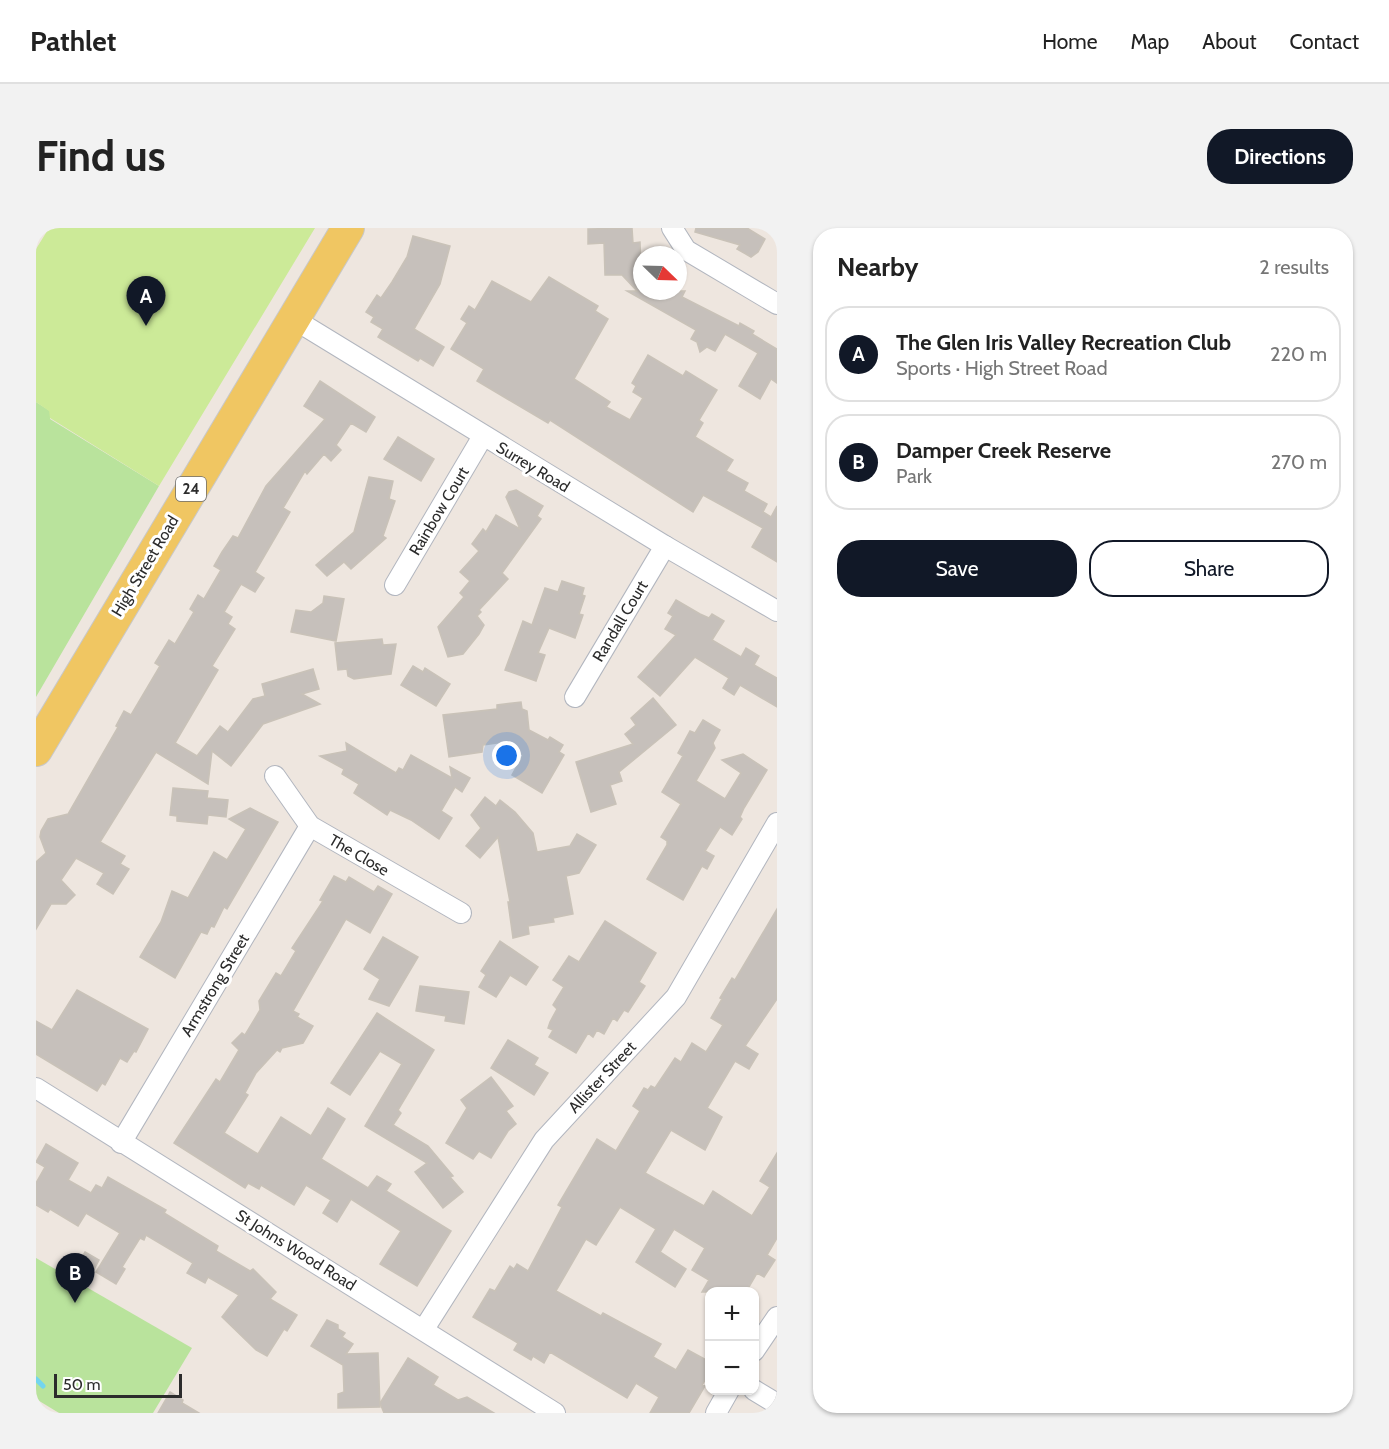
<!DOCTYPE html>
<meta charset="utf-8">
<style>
body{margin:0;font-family:Cabin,sans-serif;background:#f2f2f2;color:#222}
.controls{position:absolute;right:18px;bottom:18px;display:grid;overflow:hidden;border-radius:12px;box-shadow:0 2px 4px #0004}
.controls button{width:54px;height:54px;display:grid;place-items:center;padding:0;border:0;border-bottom:2px solid #e0e0e0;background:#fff;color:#222;font:30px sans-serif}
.compass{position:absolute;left:597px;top:18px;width:54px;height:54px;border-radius:50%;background:#fff;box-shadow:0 2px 4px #0004;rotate:113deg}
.scale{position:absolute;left:18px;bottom:15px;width:128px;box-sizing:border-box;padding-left:6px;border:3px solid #2c2c2c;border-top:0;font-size:16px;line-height:21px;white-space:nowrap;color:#2c2c2c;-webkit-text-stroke:4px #fff;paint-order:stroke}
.you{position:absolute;left:471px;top:528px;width:21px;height:21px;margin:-15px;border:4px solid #fff;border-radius:50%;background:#1a73e8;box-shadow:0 0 0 9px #1a73e833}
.badge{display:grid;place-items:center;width:39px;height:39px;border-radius:50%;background:#111827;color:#fff;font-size:20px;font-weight:700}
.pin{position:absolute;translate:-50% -50px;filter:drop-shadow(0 2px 3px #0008)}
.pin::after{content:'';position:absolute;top:32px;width:21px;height:18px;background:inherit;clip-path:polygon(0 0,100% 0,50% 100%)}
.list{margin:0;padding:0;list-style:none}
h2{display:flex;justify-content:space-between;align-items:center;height:78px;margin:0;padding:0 24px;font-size:26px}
h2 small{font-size:20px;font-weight:400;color:#767676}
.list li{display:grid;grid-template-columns:39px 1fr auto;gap:18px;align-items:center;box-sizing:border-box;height:96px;margin:0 12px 12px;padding:0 12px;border:2px solid #e0e0e0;border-radius:24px}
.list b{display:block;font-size:22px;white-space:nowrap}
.list p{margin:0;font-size:20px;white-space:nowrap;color:#767676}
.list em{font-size:20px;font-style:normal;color:#767676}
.actions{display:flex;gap:12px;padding:18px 24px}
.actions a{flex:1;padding:14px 0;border:2px solid #111827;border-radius:24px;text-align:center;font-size:21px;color:#111827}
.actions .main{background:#111827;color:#fff}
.map{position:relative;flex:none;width:741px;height:1185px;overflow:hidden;border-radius:24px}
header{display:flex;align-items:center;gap:36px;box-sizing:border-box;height:84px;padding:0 30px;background:#fff;border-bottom:2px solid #e0e0e0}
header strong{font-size:28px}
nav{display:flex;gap:33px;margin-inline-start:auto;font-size:21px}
.intro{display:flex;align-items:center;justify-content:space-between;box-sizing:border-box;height:144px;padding:0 36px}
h1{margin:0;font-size:42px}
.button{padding:15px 27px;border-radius:24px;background:#111827;color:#fff;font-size:21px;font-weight:700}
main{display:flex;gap:36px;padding:0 36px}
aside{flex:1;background:#fff;border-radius:24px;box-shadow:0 2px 4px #0004}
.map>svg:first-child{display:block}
</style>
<header>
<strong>Pathlet</strong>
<nav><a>Home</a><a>Map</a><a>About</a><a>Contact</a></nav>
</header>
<div class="intro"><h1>Find us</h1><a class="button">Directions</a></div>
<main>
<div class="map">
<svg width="741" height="1185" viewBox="0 0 741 1185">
<rect width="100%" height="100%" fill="#eee6df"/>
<!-- green -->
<g fill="#b9e39c">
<path d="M0,174L14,183V191L123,258L0,469Z"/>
<path d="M0,1030L156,1120L117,1185H23L0,1171Z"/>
</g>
<!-- pitch -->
<path fill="#ccea98" d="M13,0H279L123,258L14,190L13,183L0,174V21Z"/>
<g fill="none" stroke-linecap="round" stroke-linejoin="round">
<!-- stream -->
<path stroke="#73d5ee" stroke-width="5" d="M0,1151L7,1158"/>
</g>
<!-- building -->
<g fill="#c6c0bb" stroke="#c9c2b8" stroke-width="1.5">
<path d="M596,0L597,15L604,14L606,63H649L646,69L703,98L704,95L718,103L716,106L741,121V155L735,151L724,171L703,158L722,125L689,106L679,123L671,119L664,124L661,114L655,111L660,102L591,63H601L586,47H569L568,15L552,16V1Z"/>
<path d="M660,0H711L729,11L722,24L715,29L701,21L704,17L659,4Z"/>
<path d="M377,8L414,18L404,56L378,101L408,119L397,138L384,130L382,133L342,109L347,101L335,94L338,89L330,84L341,67L345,70L356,54L371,29Z"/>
<path d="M513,49L562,78L559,83L572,91L538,151L574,174L570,179L594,192L607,170L597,164L600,158L596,155L612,127L647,148L650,143L681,162L663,192L667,195L659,209L697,232L690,243L712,255L708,263L731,276L727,284L735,289L741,278V334L716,319L727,300L667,267L657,284L514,192L512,195L441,153L448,141L415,121L431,95L425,91L433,78L439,82L456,53L495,74Z"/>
<path d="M284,153L339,189L330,204L315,195L300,217L305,222L295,233L288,226L271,246L269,243L247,280L254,284L219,344L228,350L219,364L205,356L188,384L196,389L192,396L199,401L176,438L182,442L139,515L161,528L184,498L192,504L217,471L229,468L226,456L277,441L283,461L266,466L284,476L227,496L195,538L176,523L172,556L120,524L64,614L89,628L84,636L93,641L77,666L61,656L68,645L40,630L25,652L39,667L30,676H15L0,701V634L10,625L4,609L5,603L12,591L32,586L82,499L80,498L88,483L95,487L124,438L119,435L133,412L139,416L158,384L154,381L162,367L168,371L185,342L178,338L186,324L197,308L202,310L230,258L289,191L268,178Z"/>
<path d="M362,209L398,231L385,253L348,231Z"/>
<path d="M333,249L357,253L353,271L359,273L347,308L350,310L315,341L308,334L291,348L280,337L318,304Z"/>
<path d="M480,262L507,278L501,288L505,291L466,345L472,351L443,382L445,384L441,388L448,397L443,406L427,426L412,429L402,399L428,369L424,365L434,353L424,344L443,323L436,316L447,301L450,304L460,287L484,301L470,269L473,264Z"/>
<path d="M526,353L548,360L546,367L549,368L543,386L547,387L539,410L513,400L502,425L509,427L500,453L469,442L487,393L496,397L509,360L522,364Z"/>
<path d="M288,368L308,371L300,413L255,404L260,382L275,384L287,375Z"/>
<path d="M640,372L664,386L673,390L676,386L688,393L676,412L705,429L710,420L723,428L718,437L741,450V479L704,457L698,467L687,460L693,450L659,429L624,468L602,449L640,407L629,401L637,388L632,385Z"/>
<path d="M346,411L347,417L360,416L355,446L318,451L312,448L311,441L302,442L299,415Z"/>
<path d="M377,438L387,444L389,440L414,456L400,478L365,457Z"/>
<path d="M617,470L640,497L583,544L586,553L574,557L580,576L555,584L540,534L597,516L589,506L600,497L595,490Z"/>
<path d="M485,474L486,481L491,483L493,502L512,512L514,509L527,517L523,524L528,527L506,565L476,547L487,527L468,514L447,517L446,524L413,529L407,487L461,481V477Z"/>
<path d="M667,492L684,502L677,515L679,520L660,553L689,571L705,545L686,532L707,526L731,542L708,580L704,589L706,591L696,607L684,599L669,623L678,628L671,641L666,638L647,672L611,651L631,617V613L625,609L645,576L626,564L647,528L642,525L654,503L659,505Z"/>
<path d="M310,515L360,545L363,540L367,542L375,527L416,550L414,539L434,550L426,564L419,559L405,583L416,590L403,611L375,592L354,582L351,587L318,565L323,556L306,546L308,541L284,528L311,523Z"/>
<path d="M137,560L172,563L171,570L192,572L190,589L172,587L171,596L141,593V588L134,587Z"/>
<path d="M449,569L460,578L464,572L479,584L497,605L501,624L534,618L541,606L560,617L543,645L530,648L537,686L517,690L518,694L492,698L493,706L477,710L472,674H474L462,609L444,630L430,618L445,600L435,587Z"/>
<path d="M214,580L242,594L191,681L188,679L178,699L175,698L171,706L165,704L139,750L104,729L125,694L136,663L152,670L178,624L191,632L210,601L193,591Z"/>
<path d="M298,648L310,654L313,649L338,664L342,658L356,666L334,705L310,691L257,783L263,786L261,789L277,798L267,815L246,820L244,824L241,822L220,845L209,865L212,867L188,905L222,926L245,889L275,908L292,880L309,891L285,931L332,960L341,948L355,956L350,963L415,1003L381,1058L344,1036L365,1003L315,971L301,994L287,985L295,972L270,957L258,977L225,957L223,961L212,955L209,960L138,915L180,851L184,854L203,822L196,815L206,805L209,807L224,782L223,773L240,745L245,748L260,723L256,720L287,673L284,672Z"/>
<path d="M741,681V771L709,818L722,826L713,841L699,833L671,880L686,889L669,922L635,902L609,945L668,978L677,963L716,988L734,959L724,953L741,925V1010L731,1027L739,1032L728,1049L721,1045L710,1064H666L673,1052L656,1042L669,1020L638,1001L624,1024L650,1041L639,1059L600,1034L620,1001L584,979L560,1017L550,1011L520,1063L565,1088L567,1085L625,1116L617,1129L640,1142L652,1122L674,1134V1144L666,1157L669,1158L653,1185H614L623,1169L600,1155L591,1170L514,1124L508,1135L497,1128L495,1132L478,1122L482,1115L437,1089L454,1061L459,1063L474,1038L478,1041L481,1036L492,1043L526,979L522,977L561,911L580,923L604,883L597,878L608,860L612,862L615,858L619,860L639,830L645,834L656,815L670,824L687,797L675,790L686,771L684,770L696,750L699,752Z"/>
<path d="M569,693L620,725L603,754L609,758L592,784L588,782L581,793L577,790L568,806L561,802L557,809L552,805L540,825L513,809L517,802L512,800L514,794L521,781L517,777L528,759L517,752L533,728L543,734Z"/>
<path d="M347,709L382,729L353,778L333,771L344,751L328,741Z"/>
<path d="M464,713L502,739L490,757L474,747L460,769L443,759L450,747L445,743Z"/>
<path d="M384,758L433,764L428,796L409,793L410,788L380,783Z"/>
<path d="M41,762L112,801L100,824L98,823L91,834L84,830L69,857L66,855L61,863L0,826V793L16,802Z"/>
<path d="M341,785L398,822L362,882L365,885L357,897L392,918L417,948L414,949L427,964L407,980L379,944L391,935L329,898L366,836L344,823L314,867L295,855Z"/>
<path d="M472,812L502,830L498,837L512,845L498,867L455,840Z"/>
<path d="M455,849L477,878L470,883L480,896L472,903L455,930L443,923L437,931L410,915L431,880L425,872Z"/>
<path d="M10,916L42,935L32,952L55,965L60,957L66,960L72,949L130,982L128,985L182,1018L180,1023L214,1043L217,1041L240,1064L234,1071L261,1087L251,1103L248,1101L231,1128L220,1122L186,1089L203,1067L172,1049L169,1055L151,1045L157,1035L110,1007L108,1012L104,1010L86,1039L89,1041L80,1056L60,1044L84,1005L50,985L42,998L14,981L12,984L0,977V955L9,939L0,934Z"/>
<path d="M49,1024L63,1032L55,1047L41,1038Z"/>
<path d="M291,1092L302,1097V1101L309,1105L306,1109L317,1116L310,1126L342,1125L344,1179L302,1180V1166L308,1164L307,1137L275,1118Z"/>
<path d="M372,1130L402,1149L397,1157L422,1172L431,1169L458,1185H348L344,1175Z"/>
<path d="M134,1164L147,1172L146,1175L163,1185H122Z"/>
</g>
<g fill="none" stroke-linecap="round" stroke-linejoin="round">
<defs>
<g id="street">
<path d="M636,0L650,22L741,76"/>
<path d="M256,90L629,318L741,383"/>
<path d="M359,357L447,208"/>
<path d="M539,469L629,318"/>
<path d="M239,548L274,598L425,685"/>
<path d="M0,860L519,1185"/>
<path d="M85,915L274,598"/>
<path d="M388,1101L508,912L640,769L741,595"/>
<path d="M718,1123L741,1089"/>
<path d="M718,1162L741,1176"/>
<path d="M680,1185L693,1162"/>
</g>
<path id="primary" d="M0,522L312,0"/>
</defs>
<!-- street casing -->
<use href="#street" stroke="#b2b6bf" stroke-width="22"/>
<!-- primary casing -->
<use href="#primary" stroke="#c8c8c8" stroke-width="34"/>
<!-- street -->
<use href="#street" stroke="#fff" stroke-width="20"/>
<!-- primary -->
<use href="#primary" stroke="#f0c662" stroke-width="32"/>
</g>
<g text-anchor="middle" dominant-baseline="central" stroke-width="6" stroke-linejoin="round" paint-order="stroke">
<!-- shield labels -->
<rect fill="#fff" stroke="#6b6b6b" stroke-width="1.5" x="140" y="249" width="30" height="24" rx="4.5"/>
<g font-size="15" font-weight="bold" fill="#2c2c2c">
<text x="155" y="261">24</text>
</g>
<!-- street labels -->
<g font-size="16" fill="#2c2c2c" stroke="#fff">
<text transform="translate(497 239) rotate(31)">Surrey Road</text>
<text transform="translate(403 283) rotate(-59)">Rainbow Court</text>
<text transform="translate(109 338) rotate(-59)">High Street Road</text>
<text transform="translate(584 393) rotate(-59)">Randall Court</text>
<text transform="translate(323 627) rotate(30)">The Close</text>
<text transform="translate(179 757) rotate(-59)">Armstrong Street</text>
<text transform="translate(566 849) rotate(-47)">Allister Street</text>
<text transform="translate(260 1022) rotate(32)">St Johns Wood Road</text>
</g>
</g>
</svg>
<div class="controls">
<button>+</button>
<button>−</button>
</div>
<svg class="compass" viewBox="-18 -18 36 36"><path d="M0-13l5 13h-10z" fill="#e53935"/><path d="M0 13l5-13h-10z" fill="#767676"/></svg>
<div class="scale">50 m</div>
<div class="you"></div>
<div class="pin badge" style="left:110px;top:98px">A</div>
<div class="pin badge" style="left:39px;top:1075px">B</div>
</div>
<aside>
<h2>Nearby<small>2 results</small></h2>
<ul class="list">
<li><span class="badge">A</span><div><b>The Glen Iris Valley Recreation Club</b><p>Sports · High Street Road</p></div><em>220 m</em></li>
<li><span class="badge">B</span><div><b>Damper Creek Reserve</b><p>Park</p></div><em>270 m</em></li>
</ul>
<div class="actions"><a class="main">Save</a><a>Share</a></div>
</aside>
</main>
